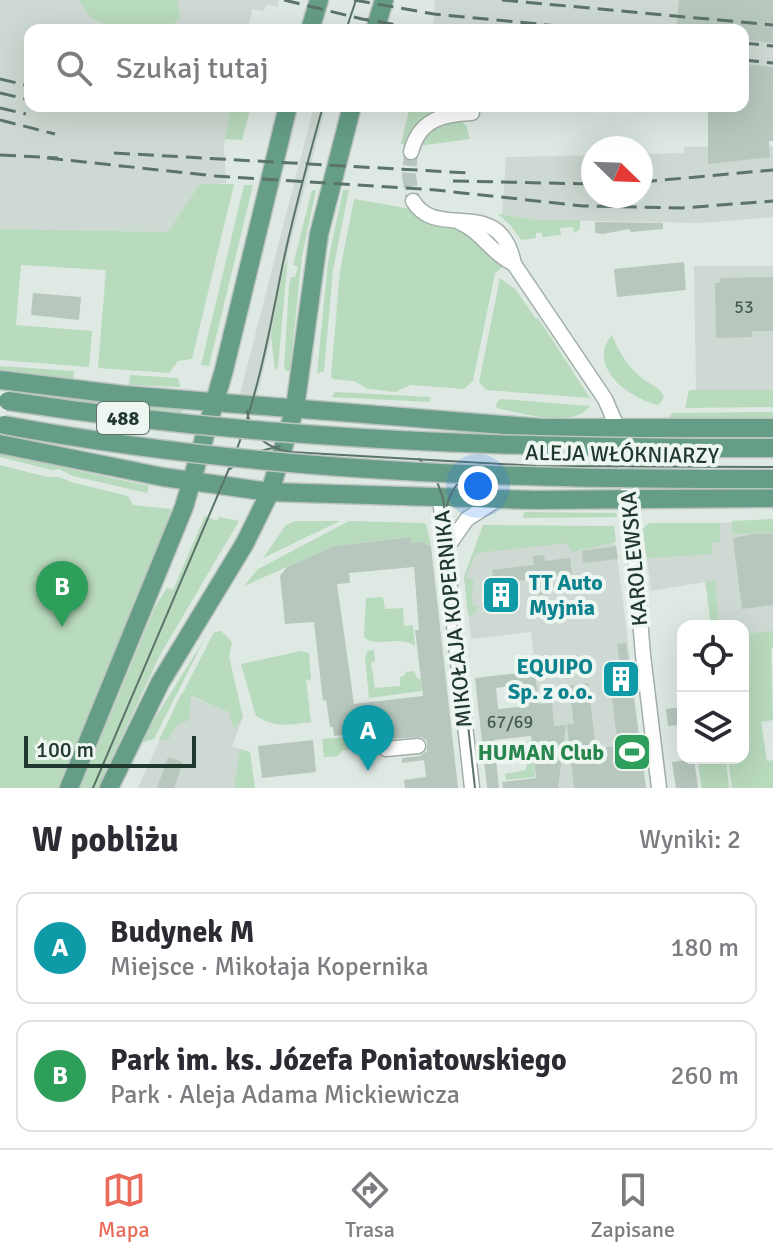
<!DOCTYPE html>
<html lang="pl">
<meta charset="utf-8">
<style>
body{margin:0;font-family:Signika,sans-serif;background:#f2f2f3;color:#2b2b33}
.controls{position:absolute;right:24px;bottom:24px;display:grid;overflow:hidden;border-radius:16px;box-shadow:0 8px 32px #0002}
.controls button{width:72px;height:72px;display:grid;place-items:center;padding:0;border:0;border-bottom:2px solid #e1e1e2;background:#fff;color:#2b2b33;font:40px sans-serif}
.compass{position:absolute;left:581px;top:136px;width:72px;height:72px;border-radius:50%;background:#fff;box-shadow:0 8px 32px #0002;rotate:113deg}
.scale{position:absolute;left:24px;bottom:20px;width:172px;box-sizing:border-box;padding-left:8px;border:4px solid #21382f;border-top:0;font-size:22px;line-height:28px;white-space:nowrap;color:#21382f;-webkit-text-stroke:6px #eef6f1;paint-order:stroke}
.you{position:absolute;left:478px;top:486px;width:28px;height:28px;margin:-20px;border:6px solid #fff;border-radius:50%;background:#1a73e8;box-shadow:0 0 0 12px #1a73e833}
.badge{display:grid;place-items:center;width:52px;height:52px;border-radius:50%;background:#eb6b5a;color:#fff;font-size:26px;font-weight:700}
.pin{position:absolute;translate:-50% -66px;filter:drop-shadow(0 2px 4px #0008)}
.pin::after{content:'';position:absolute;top:42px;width:28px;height:24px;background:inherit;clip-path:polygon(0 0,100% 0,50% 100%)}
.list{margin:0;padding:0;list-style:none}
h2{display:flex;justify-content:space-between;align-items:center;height:104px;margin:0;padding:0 32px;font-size:34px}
h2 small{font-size:26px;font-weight:400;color:#7c7c81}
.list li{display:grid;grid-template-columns:52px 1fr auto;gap:24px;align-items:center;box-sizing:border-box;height:112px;margin:0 16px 16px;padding:0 16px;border:2px solid #e1e1e2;border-radius:16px}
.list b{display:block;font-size:30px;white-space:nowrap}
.list p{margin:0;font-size:26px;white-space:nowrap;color:#7c7c81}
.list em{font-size:26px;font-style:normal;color:#7c7c81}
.icon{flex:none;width:44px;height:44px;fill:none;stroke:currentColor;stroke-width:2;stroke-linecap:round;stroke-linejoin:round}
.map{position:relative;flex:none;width:773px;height:788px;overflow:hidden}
.search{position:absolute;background:#fff;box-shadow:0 8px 32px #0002;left:24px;right:24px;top:24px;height:88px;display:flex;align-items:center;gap:20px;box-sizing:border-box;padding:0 28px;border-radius:16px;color:#7c7c81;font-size:30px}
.sheet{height:360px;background:#fff}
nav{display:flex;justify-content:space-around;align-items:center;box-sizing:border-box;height:112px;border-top:2px solid #e1e1e2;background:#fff;font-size:22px;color:#7c7c81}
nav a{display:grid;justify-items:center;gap:4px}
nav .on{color:#eb6b5a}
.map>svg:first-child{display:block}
</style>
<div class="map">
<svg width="773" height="788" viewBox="0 0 773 788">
<rect width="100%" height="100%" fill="#dee9e3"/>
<!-- built -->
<g fill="#cdd9d2">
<path d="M0,0H279L277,7L266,4L264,11L252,9L248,30H30V106H232L224,145L226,183L200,185L168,232L0,229Z"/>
<path d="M435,0H773V80H743V30H433Z"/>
<path d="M314,106H326L283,271L275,321L257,396L240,394Z"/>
<path d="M773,146V217L701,223L538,220L502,215L506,157L593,155V196H641V154L684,153V147Z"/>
<path d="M694,266H773V390H696Z"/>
<path d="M773,519V634L743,638V626H711L705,582L651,591L643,529L649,523H720Z"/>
<path d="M492,531L609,538L616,546L646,788H549L531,632L471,639L464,577L476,544Z"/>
<path d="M181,693L243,717L232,746L240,749L234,788H138Z"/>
</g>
<!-- green -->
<g fill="#b8dabd">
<path d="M79,0H177L180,19L165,30H120L91,18Z"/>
<path d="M231,106H251L242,140L225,139Z"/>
<path d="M410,106H457L428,116L406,147L401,143Z"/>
<path d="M458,120L466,125L470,139L418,146L431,128Z"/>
<path d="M200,184H234L192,359L178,361L169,373L98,368L106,270L21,265L16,325L92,331L89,367L0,360V229L168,232Z"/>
<path d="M244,185H253L209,366L201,365Z"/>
<path d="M312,190H316L302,256L290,371H286L284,368L289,285L291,277H295L298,267L293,265Z"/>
<path d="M343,190H349L333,270L324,371L317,373L328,262Z"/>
<path d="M354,199L411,209C423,221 444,220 460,227C478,234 490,253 503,267L495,273L473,381L464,389L411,385L395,392L368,389L354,381L333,379L331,377L340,271Z"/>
<path d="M498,214L538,220H580V229L574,233L573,227L560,228L561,235L542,237V233H536V238L521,240L511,226Z"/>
<path d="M288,257L278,367L275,371L271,335L283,271Z"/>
<path d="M500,278L516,290L536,319L538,318L590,398L486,390L479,382Z"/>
<path d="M612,335C619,353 629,368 644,380C653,386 660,387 664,397L659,405C631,400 585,366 612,335Z"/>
<path d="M0,366L74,371L73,380L0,371Z"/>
<path d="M130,375L178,378L180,387L129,385Z"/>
<path d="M11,390L106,403L182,409L181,414L93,405L11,392Z"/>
<path d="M689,390H773V407L685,408Z"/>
<path d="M335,392L430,397V402L332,397Z"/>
<path d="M501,399L590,406C573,430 520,412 496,408L497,402Z"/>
<path d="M773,412V418L668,419L672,413Z"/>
<path d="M0,454L149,486L147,493L73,476L59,469L51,470L0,457Z"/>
<path d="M0,465L47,477H59L71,482L128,496L133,505L171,509L164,534L59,788H0Z"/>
<path d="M524,512L616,513L617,517L523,518Z"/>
<path d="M205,516L217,521L219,517L239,521L160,655L98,788H80L155,607L167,588L173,590Z"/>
<path d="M773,519V533L733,534L732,521Z"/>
<path d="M295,521H340L263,558L286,525Z"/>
<path d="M349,521L423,523L426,524L431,546L422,542L411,543L410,537L334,546L244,586L258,569Z"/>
<path d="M649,523H720V542L712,543L713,554L647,558L643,529Z"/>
<path d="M483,525L614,526L616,542L572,552L567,543L476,553L466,577L474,581L472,590L473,606H478L473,615H468L464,577Z"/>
<path d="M715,581L719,626H711L706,582Z"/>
<path d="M383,597L385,609L403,608L404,626L413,625L415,646C397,634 377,649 364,637L366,598Z"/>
<path d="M221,631L232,642L229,657L243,717L234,729L229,712L191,696L189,720L177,725L168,740H159L214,632Z"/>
<path d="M773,631V648L771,649L773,720L761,722L767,761L773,760V788H732L728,758H743V634Z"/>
<path d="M204,640L154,739L141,743L145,734Z"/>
<path d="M374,650L375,661L371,663L375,688L400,686V677L404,676L406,672L414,671L417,678L421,679L422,691L369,698L365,657L368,651Z"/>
<path d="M301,651L309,653L311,678L309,681L306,679L311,722C289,725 276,728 256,716L241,664Z"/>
<path d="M363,736C363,749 353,749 343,750L338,756L324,757L322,739Z"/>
<path d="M532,740L536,745L532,747L535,777L506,780L505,774L526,770L528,758L523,750L526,742Z"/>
<path d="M240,749L250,752L255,788H234Z"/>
<path d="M697,758H726L729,788H702Z"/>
</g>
<!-- building -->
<g fill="#b7c7be" fill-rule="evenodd">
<path d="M679,0H773V43L743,40V30H676Z"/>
<path d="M743,64L773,67V141H769L770,157L708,164V106H743Z"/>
<path d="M595,222L663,223V229L631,232L629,229L603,234L595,233Z"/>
<path d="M684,262L686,290L617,297L614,269Z"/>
<path d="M773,277V331H752V337L716,338L715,283H720V278Z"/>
<path d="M33,293L81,297L79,320L31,315Z"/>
<path d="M754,534H773V605L742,609L733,538Z"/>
<path d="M411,537V543L422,542L431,546L458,788H405L404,780L426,777L424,760L402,763V758L420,756L427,751V741L421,737L372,740L371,732L334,736L333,727H330L326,700L323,701L314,622L285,624L280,576L287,567L334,546ZM414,567L419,630H415L423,696L354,704L337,584L350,583L349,573Z"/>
<path d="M616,546L618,559L583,563L582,551Z"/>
<path d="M544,555L545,561L570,558L572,576L547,578L549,594L538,595L536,579L505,582L508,600L496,602L492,570L534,565L533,556Z"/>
<path d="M626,643L646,788H574L567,724H574L569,686L588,683L596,749L618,746L608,664L620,663L617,644Z"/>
<path d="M535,671L539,704L552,703L554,726L566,725L558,788H503L502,782L536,778L531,736L494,740L499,788H487L475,678ZM526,684L529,706L498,709L496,688Z"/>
<path d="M683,707V719L679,720V725L668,726L666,709Z"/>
<path d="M313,740L316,772L262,778L258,746Z"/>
<path d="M168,757L183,762L174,788H157Z"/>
<path d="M694,759L698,788H676L672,762Z"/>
</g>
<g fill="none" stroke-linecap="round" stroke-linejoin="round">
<!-- minor-tunnel -->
<path stroke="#b8c6bf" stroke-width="14" stroke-dasharray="14 7" stroke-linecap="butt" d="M411,152L409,176L413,201"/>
<defs>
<g id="minor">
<path d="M411,152C419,120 442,114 472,113"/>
<path d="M413,201C437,242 500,193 514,264L605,399L618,429L630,500L643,655L659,788"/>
<path d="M459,222C481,231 492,254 514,264"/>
<path d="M440,498L472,788"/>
<path d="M446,549L467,519L498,499"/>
<path d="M386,749L418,746"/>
</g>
<g id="major">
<path d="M310,30L319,0"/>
<path d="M375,30L384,0"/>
<path d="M0,380L124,395L541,428H773"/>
<path d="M0,444L163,477L270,492L535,500L773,498"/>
<path d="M69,788L184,507L224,370L288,106"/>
<path d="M109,788L160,683L245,543L270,492L295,408L319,234L352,106"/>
</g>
</defs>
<!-- minor casing -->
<use href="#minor" stroke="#a2b0a9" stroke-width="17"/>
<!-- major casing -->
<use href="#major" stroke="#bcc3c1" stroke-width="21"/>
<!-- minor -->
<use href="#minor" stroke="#fff" stroke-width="14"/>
<!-- major -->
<use href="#major" stroke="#659d87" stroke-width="18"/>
<!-- tram -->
<g stroke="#5b746a" stroke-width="2">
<path d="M346,30L356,0"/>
<path d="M247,411C251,434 266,448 290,452L537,466L773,467"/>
<path d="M419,459L434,473L443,498L475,788"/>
<path d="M230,469L257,452L280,446"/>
<path d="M446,509C451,486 464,472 487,466"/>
<path d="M93,788L234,457C257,397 269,335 281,273C292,217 308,161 323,106"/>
</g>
<!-- rail -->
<g stroke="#5b746a" stroke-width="3" stroke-dasharray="16 8" stroke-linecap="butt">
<path d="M284,0L362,19L429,30"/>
<path d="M354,0L434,14L600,30"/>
<path d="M502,0L773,25"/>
<path d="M743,43L773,46"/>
<path d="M743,60L773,63"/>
<path d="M0,79L30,86"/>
<path d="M0,93L30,100"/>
<path d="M0,108L26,114"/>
<path d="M0,120L55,134"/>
<path d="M114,153L469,173"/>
<path d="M0,155L58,158"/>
<path d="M47,158L215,176L436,190L583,206L682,208L773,201"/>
<path d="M453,181L593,184"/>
<path d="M641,182L773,170"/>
</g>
<defs>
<g id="major-bridge">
<path d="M8,401C262,440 517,449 773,448"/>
<path d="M4,425C258,472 515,480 773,479"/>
</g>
</defs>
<!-- major-bridge casing -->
<use href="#major-bridge" stroke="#bcc3c1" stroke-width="21" stroke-linecap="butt"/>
<!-- major-bridge -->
<use href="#major-bridge" stroke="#659d87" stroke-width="18"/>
</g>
<!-- icons -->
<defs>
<symbol id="building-square" viewBox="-11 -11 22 22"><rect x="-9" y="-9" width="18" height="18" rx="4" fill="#0f9aa8" stroke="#eef6f1"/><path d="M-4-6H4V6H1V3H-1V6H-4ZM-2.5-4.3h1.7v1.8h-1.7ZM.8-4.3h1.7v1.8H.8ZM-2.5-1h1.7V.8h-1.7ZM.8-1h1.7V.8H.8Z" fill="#fff"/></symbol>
<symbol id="stadium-square" viewBox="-11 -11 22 22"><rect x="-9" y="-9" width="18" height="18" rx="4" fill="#2e9e5b" stroke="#eef6f1"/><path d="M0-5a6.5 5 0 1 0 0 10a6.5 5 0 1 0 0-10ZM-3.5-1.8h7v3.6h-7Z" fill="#fff"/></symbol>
</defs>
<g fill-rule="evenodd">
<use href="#building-square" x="479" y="573" width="44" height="44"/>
<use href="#building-square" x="599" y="657" width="44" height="44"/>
<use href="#stadium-square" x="610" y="730" width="44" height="44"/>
</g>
<g text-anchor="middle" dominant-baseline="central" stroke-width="8" stroke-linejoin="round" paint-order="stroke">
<!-- number labels -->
<g font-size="18" fill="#465c53">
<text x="744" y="307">53</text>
<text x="510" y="722">67/69</text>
</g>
<!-- shield labels -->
<rect fill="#eef6f1" stroke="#5e7169" stroke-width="2" x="97" y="402" width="52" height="32" rx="6"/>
<g font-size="20" font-weight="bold" fill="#21382f">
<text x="123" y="418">488</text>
</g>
<!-- street labels -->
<g font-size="22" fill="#21382f" stroke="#eef6f1">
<text transform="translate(622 454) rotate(1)">ALEJA WŁÓKNIARZY</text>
<text transform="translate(634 559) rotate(-95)">KAROLEWSKA</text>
<text transform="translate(453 619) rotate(-96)">MIKOŁAJA KOPERNIKA</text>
</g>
<!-- culture labels -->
<g font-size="22" font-weight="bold" fill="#0d838f" stroke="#eef6f1" text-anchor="start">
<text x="529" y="582">TT Auto<tspan x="529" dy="25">Myjnia</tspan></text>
<text x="593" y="666" text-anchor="end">EQUIPO<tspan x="593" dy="25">Sp. z o.o.</tspan></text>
</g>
<!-- leisure labels -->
<g font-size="22" font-weight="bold" fill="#27864d" stroke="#eef6f1" text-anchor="end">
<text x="604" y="752">HUMAN Club</text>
</g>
</g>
</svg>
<div class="controls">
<button><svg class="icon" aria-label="locate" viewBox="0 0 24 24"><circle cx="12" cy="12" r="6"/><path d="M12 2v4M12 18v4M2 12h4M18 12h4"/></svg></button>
<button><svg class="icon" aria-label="layers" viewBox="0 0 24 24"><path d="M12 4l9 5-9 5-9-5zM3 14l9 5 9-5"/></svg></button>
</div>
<svg class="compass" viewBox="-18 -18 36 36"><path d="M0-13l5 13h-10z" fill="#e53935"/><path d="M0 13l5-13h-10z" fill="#7c7c81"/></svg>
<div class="scale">100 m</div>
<div class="you"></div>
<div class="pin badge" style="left:368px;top:771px;background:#0f9aa8">A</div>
<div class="pin badge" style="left:62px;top:627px;background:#2e9e5b">B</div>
<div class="search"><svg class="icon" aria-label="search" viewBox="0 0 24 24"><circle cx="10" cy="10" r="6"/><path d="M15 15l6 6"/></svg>Szukaj tutaj</div>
</div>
<section class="sheet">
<h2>W pobliżu<small>Wyniki: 2</small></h2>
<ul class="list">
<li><span class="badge" style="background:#0f9aa8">A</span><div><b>Budynek M</b><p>Miejsce · Mikołaja Kopernika</p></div><em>180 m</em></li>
<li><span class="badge" style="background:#2e9e5b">B</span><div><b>Park im. ks. Józefa Poniatowskiego</b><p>Park · Aleja Adama Mickiewicza</p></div><em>260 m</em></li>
</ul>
</section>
<nav>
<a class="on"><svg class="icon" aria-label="map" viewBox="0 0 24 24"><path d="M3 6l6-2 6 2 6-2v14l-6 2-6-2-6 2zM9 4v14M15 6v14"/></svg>Mapa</a>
<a><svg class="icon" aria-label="directions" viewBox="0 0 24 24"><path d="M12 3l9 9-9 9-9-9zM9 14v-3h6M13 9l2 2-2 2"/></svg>Trasa</a>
<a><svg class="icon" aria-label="saved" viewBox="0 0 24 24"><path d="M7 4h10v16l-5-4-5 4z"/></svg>Zapisane</a>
</nav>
